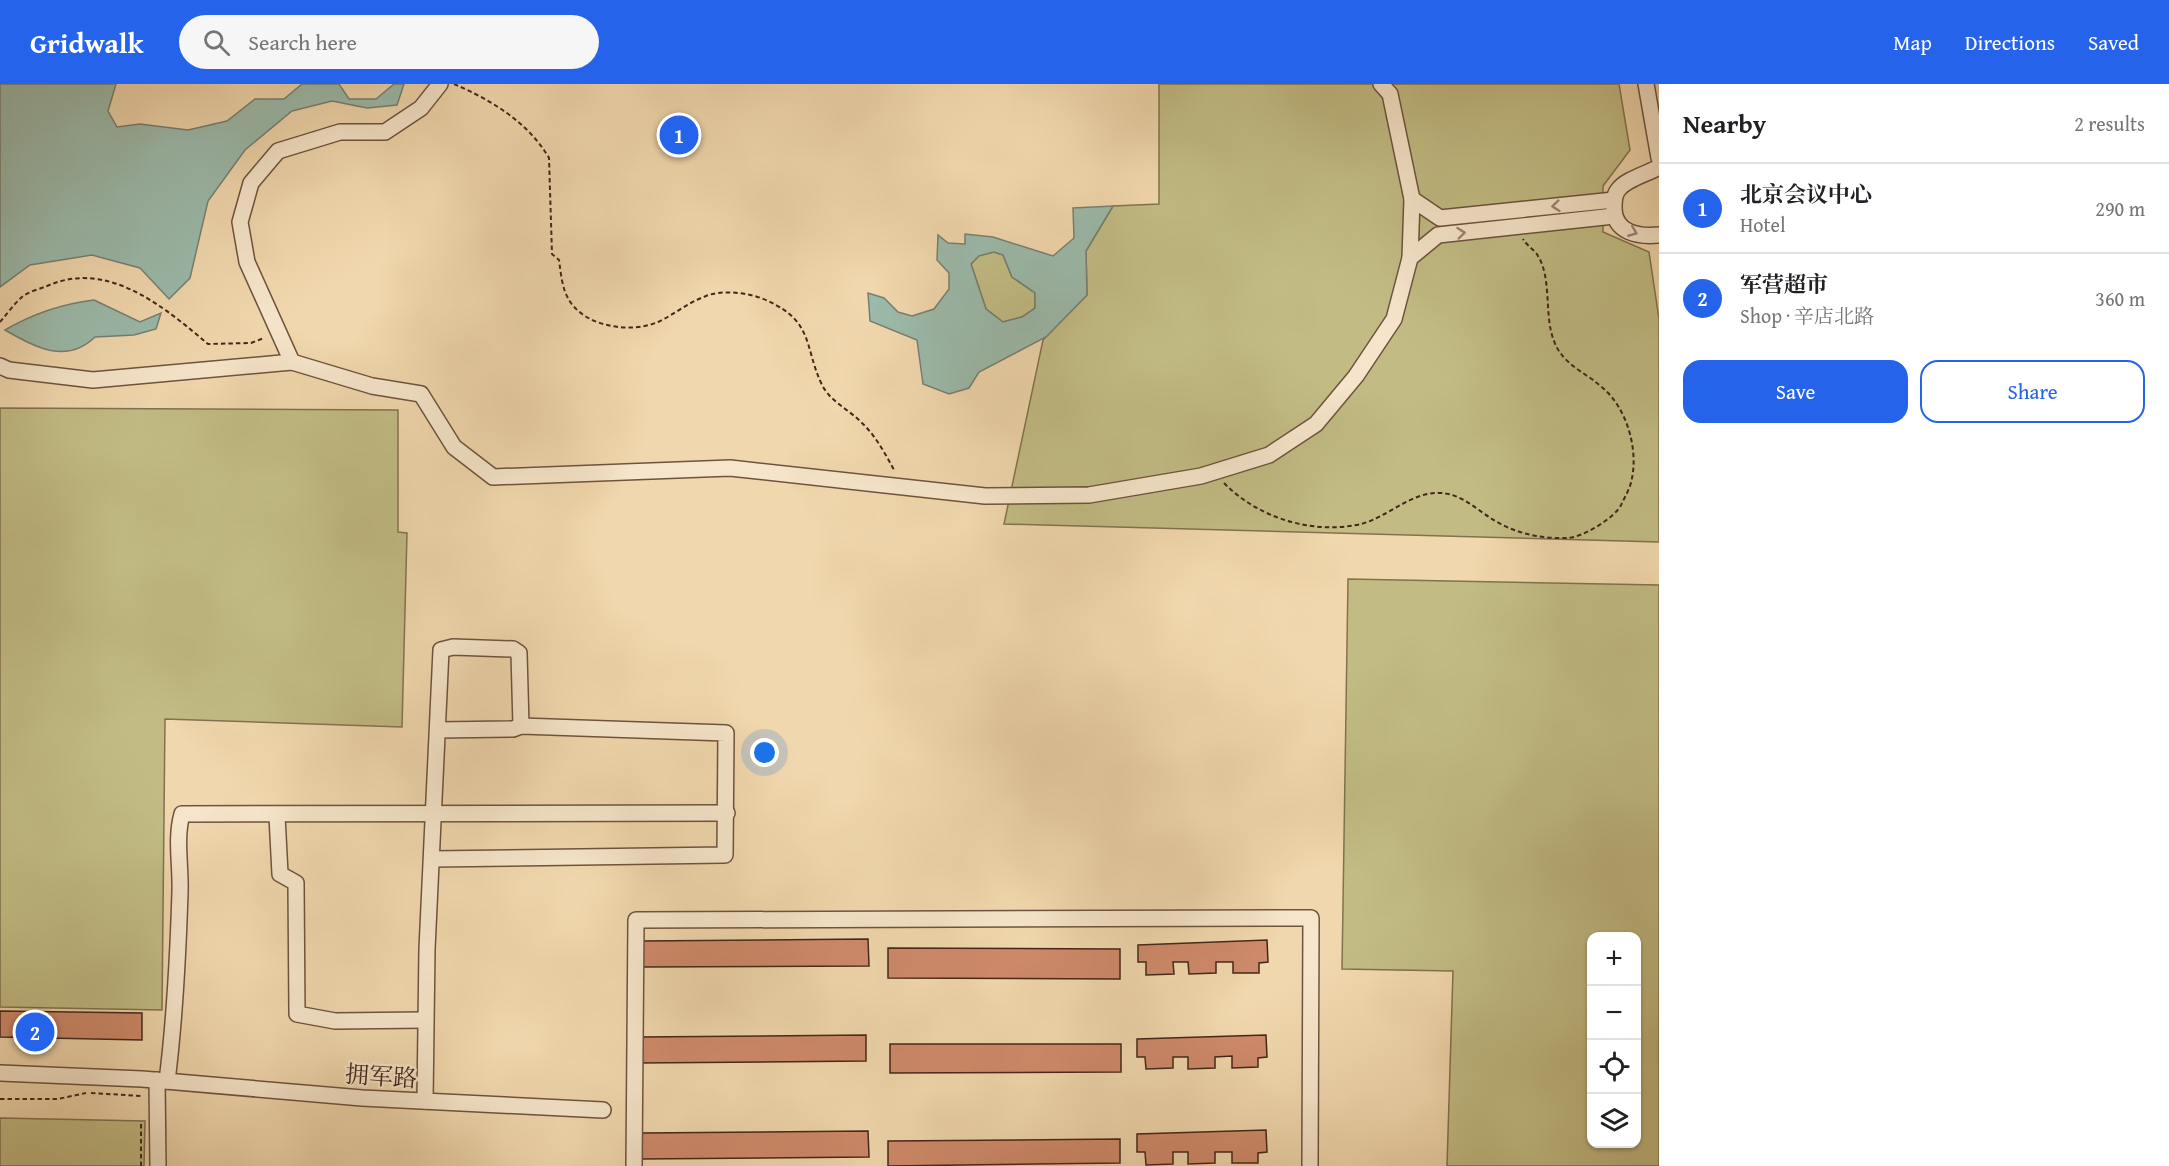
<!DOCTYPE html>
<meta charset="utf-8">
<style>
body{margin:0;font-family:"Gentium Book Plus","Noto Serif SC",serif;background:#f6f6f6;color:#202124}
.controls{position:absolute;right:18px;bottom:18px;display:grid;overflow:hidden;border-radius:12px;box-shadow:0 2px 4px #0004}
.controls button{width:54px;height:54px;display:grid;place-items:center;padding:0;border:0;border-bottom:2px solid #e0e0e0;background:#fff;color:#202124;font:30px sans-serif}
.you{position:absolute;left:765px;top:669px;width:21px;height:21px;margin:-15px;border:4px solid #fff;border-radius:50%;background:#1a73e8;box-shadow:0 0 0 9px #1a73e833}
.badge{display:grid;place-items:center;width:39px;height:39px;border-radius:50%;background:#2563eb;color:#fff;font-size:20px;font-weight:700}
.pin{position:absolute;translate:-50% -50%;border:3px solid #fff;box-shadow:0 2px 6px #0006}
.list{margin:0;padding:0;list-style:none}
h2{display:flex;justify-content:space-between;align-items:center;height:78px;margin:0;padding:0 24px;font-size:26px}
h2 small{font-size:20px;font-weight:400;color:#757577}
.list li{display:grid;grid-template-columns:39px 1fr auto;gap:18px;align-items:center;box-sizing:border-box;height:90px;padding:0 24px;border-top:2px solid #e0e0e0}
.list b{display:block;font-size:22px;white-space:nowrap}
.list p{margin:0;font-size:20px;white-space:nowrap;color:#757577}
.list em{font-size:20px;font-style:normal;color:#757577}
.actions{display:flex;gap:12px;padding:18px 24px}
.actions a{flex:1;padding:14px 0;border:2px solid #2563eb;border-radius:18px;text-align:center;font-size:21px;color:#2563eb}
.actions .main{background:#2563eb;color:#fff}
.icon{flex:none;width:33px;height:33px;fill:none;stroke:currentColor;stroke-width:2;stroke-linecap:round;stroke-linejoin:round}
.map{position:relative;flex:none;width:1659px;height:1082px;overflow:hidden}
header{display:flex;align-items:center;gap:36px;box-sizing:border-box;height:84px;padding:0 30px;background:#2563eb;color:#fff}
header strong{font-size:28px}
nav{display:flex;gap:33px;margin-inline-start:auto;font-size:21px}
.search{width:420px;height:54px;background:#f6f6f6;display:flex;align-items:center;gap:15px;box-sizing:border-box;padding:0 21px;border-radius:33px;color:#757577;font-size:22px}
main{display:flex}
aside{flex:1;background:#fff}
.map>svg:first-child{display:block}
</style>
<header>
<strong>Gridwalk</strong>
<div class="search"><svg class="icon" aria-label="search" viewBox="0 0 24 24"><circle cx="10" cy="10" r="6"/><path d="M15 15l6 6"/></svg>Search here</div>
<nav><a>Map</a><a>Directions</a><a>Saved</a></nav>
</header>
<main>
<div class="map">
<svg width="1659" height="1082" viewBox="0 0 1659 1082">
<rect width="100%" height="100%" fill="#f1d7ad"/>
<filter id="stains"><feTurbulence type="fractalNoise" baseFrequency=".00333" numOctaves="4"/><feColorMatrix values="0 0 0 0 .2 0 0 0 0 .09 0 0 0 0 .02 0 0 0 .5 -.17"/></filter>
<radialGradient id="worn" r=".72"><stop offset=".6" stop-color="#630" stop-opacity="0"/><stop offset="1" stop-color="#630" stop-opacity=".3"/></radialGradient>
<!-- green -->
<g fill="#c2bc84" stroke="#82724f" stroke-width="1.5" fill-rule="evenodd">
<path d="M1159,0H1619L1630,66L1603,102V148L1649,168L1659,235V458L1004,440L1043,256L1087,211L1086,167L1113,122L1159,120Z"/>
<path d="M994,168L1003,171L1012,193L1035,209V224L1022,233L1003,238L986,225L971,180L979,171Z"/>
<path d="M0,324L398,326V448L407,449L402,643L165,635L162,926L0,923Z"/>
<path d="M1348,495L1659,501V1082H1447L1453,887L1342,885ZM1592,852H1636V1060H1592Z"/>
<path d="M0,1034L145,1037L144,1082H0Z"/>
</g>
<!-- water -->
<g fill="#9bbaab" stroke="#787f71" stroke-width="1.5" fill-rule="evenodd">
<path d="M0,0H116L108,27L117,43L140,40L188,46L227,37L255,15H284L302,0H339L349,15H376L394,0H404L397,21L367,24L332,17L292,27L245,66L208,117L190,194L169,215L140,184L92,171L30,181L0,203Z"/>
<path d="M1113,122L1086,167L1087,211L1046,253L979,288L969,304L949,310L923,300L917,256L870,237L868,209L884,214L898,228L912,232L934,225L949,205V189L937,176L938,151L948,159L965,160V150L993,153L1053,172L1074,154L1073,124ZM994,168L1003,171L1012,193L1035,209V224L1022,233L1003,238L986,225L971,180L979,172Z"/>
<path d="M94,216L140,238L161,229L156,245L134,251L95,253C66,281 35,263 5,246C34,229 61,220 94,216Z"/>
</g>
<!-- building -->
<g fill="#cf8a6b" stroke="#43271a" stroke-width="1.5">
<path d="M868,855L869,882L641,883V857Z"/>
<path d="M1267,856L1268,878L1259,879V889H1233V878H1216V889L1189,890L1188,878H1173L1174,890L1146,891V878H1138V861Z"/>
<path d="M888,864L1120,865V895L888,894Z"/>
<path d="M0,927L142,929V956L0,953Z"/>
<path d="M866,951V977L639,979L638,953Z"/>
<path d="M1266,951L1267,973L1258,974V983L1232,984V972L1215,973V984L1188,985V973H1173V984L1146,985L1145,973H1137V955Z"/>
<path d="M890,960H1121V988L890,989Z"/>
<path d="M1266,1046L1267,1068L1258,1069V1079H1232V1068H1215V1079L1188,1080V1068H1173V1080L1146,1081L1145,1068H1137V1050Z"/>
<path d="M868,1047L869,1073L641,1075V1049Z"/>
<path d="M1120,1055V1079L888,1082V1057Z"/>
</g>
<g fill="none" stroke-linecap="round" stroke-linejoin="round">
<defs>
<g id="minor">
<path d="M1646,0L1659,74"/>
<path d="M1659,83C1647,90 1626,95 1618,106C1614,111 1614,118 1614,124C1614,149 1639,153 1659,151"/>
<path d="M1412,115L1440,134L1614,116"/>
<path d="M1410,174L1438,151L1614,132"/>
<path d="M292,278L247,178L240,138L251,99L278,67L340,48H385L421,24L440,0"/>
<path d="M0,282L9,286L93,296L292,278L372,302L421,310L454,363L493,393L730,384L985,412L1089,411L1201,392L1269,371L1316,340L1356,292L1394,235L1410,174L1412,115L1390,10L1381,0"/>
<path d="M277,732L280,790L296,799L297,930L335,937L425,936"/>
<path d="M432,775L725,771L726,649L521,642L513,645L438,646"/>
<path d="M0,989L142,995L362,1014L603,1026"/>
<path d="M157,996L158,1082"/>
<path d="M167,997C175,934 178,872 180,808C181,782 175,755 182,730L727,729"/>
<path d="M425,1017L427,865L441,566L453,563L513,565L519,569L521,642"/>
<path d="M634,1082L636,836L1311,834L1310,1082"/>
</g>
</defs>
<!-- minor casing -->
<use href="#minor" stroke="#6e533f" stroke-width="18"/>
<!-- path -->
<g stroke="#43271a" stroke-width="2" stroke-dasharray="4.5 3" stroke-linecap="butt">
<path d="M454,0C491,16 528,38 549,74L552,170L559,176C561,190 562,207 571,219C589,244 632,249 658,238C675,230 689,218 706,212C723,205 752,209 768,217C814,238 804,263 822,301C831,318 848,325 861,338C875,351 885,369 894,386"/>
<path d="M0,238C7,230 14,220 22,213C28,208 39,205 47,202C108,175 164,223 208,260L251,259L264,254"/>
<path d="M1224,399C1258,434 1313,451 1361,440C1388,433 1412,407 1441,409C1463,410 1479,428 1497,438C1518,450 1543,455 1567,454C1582,454 1617,433 1622,419C1626,411 1631,402 1632,394C1638,365 1627,326 1605,306C1588,289 1563,282 1554,257C1544,233 1552,194 1538,172C1535,166 1527,162 1523,155"/>
<path d="M91,1009L142,1012"/>
<path d="M0,1015H58L86,1009"/>
<path d="M141,1082V1037"/>
</g>
<!-- minor -->
<use href="#minor" stroke="#f6e5ca" stroke-width="15"/>
</g>
<!-- one-way arrows -->
<defs><path id="oneway-chevron" d="M-2-3.5L2.5 0L-2 3.5" fill="none" stroke-width="1.6" stroke-linecap="round" stroke-linejoin="round" transform="scale(1.5)"/></defs>
<g stroke="#9c8672">
<use href="#oneway-chevron" transform="translate(1556 122) rotate(174)"/>
<use href="#oneway-chevron" transform="translate(1633 148) rotate(22)"/>
<use href="#oneway-chevron" transform="translate(1461 149) rotate(-6)"/>
</g>
<g text-anchor="middle" dominant-baseline="central" stroke-width="4.5" stroke-linejoin="round" paint-order="stroke">
<!-- street labels -->
<g font-size="24" fill="#43271a" stroke="#f6e5ca">
<text transform="translate(381 992) rotate(4)">拥军路</text>
</g>
</g>
<rect width="100%" height="100%" filter="url(#stains)"/>
<rect width="100%" height="100%" fill="url(#worn)"/>
</svg>
<div class="controls">
<button>+</button>
<button>−</button>
<button><svg class="icon" aria-label="locate" viewBox="0 0 24 24"><circle cx="12" cy="12" r="6"/><path d="M12 2v4M12 18v4M2 12h4M18 12h4"/></svg></button>
<button><svg class="icon" aria-label="layers" viewBox="0 0 24 24"><path d="M12 4l9 5-9 5-9-5zM3 14l9 5 9-5"/></svg></button>
</div>
<div class="you"></div>
<div class="pin badge" style="left:679px;top:51px">1</div>
<div class="pin badge" style="left:35px;top:948px">2</div>
</div>
<aside>
<h2>Nearby<small>2 results</small></h2>
<ul class="list">
<li><span class="badge">1</span><div><b>北京会议中心</b><p>Hotel</p></div><em>290 m</em></li>
<li><span class="badge">2</span><div><b>军营超市</b><p>Shop · 辛店北路</p></div><em>360 m</em></li>
</ul>
<div class="actions"><a class="main">Save</a><a>Share</a></div>
</aside>
</main>
